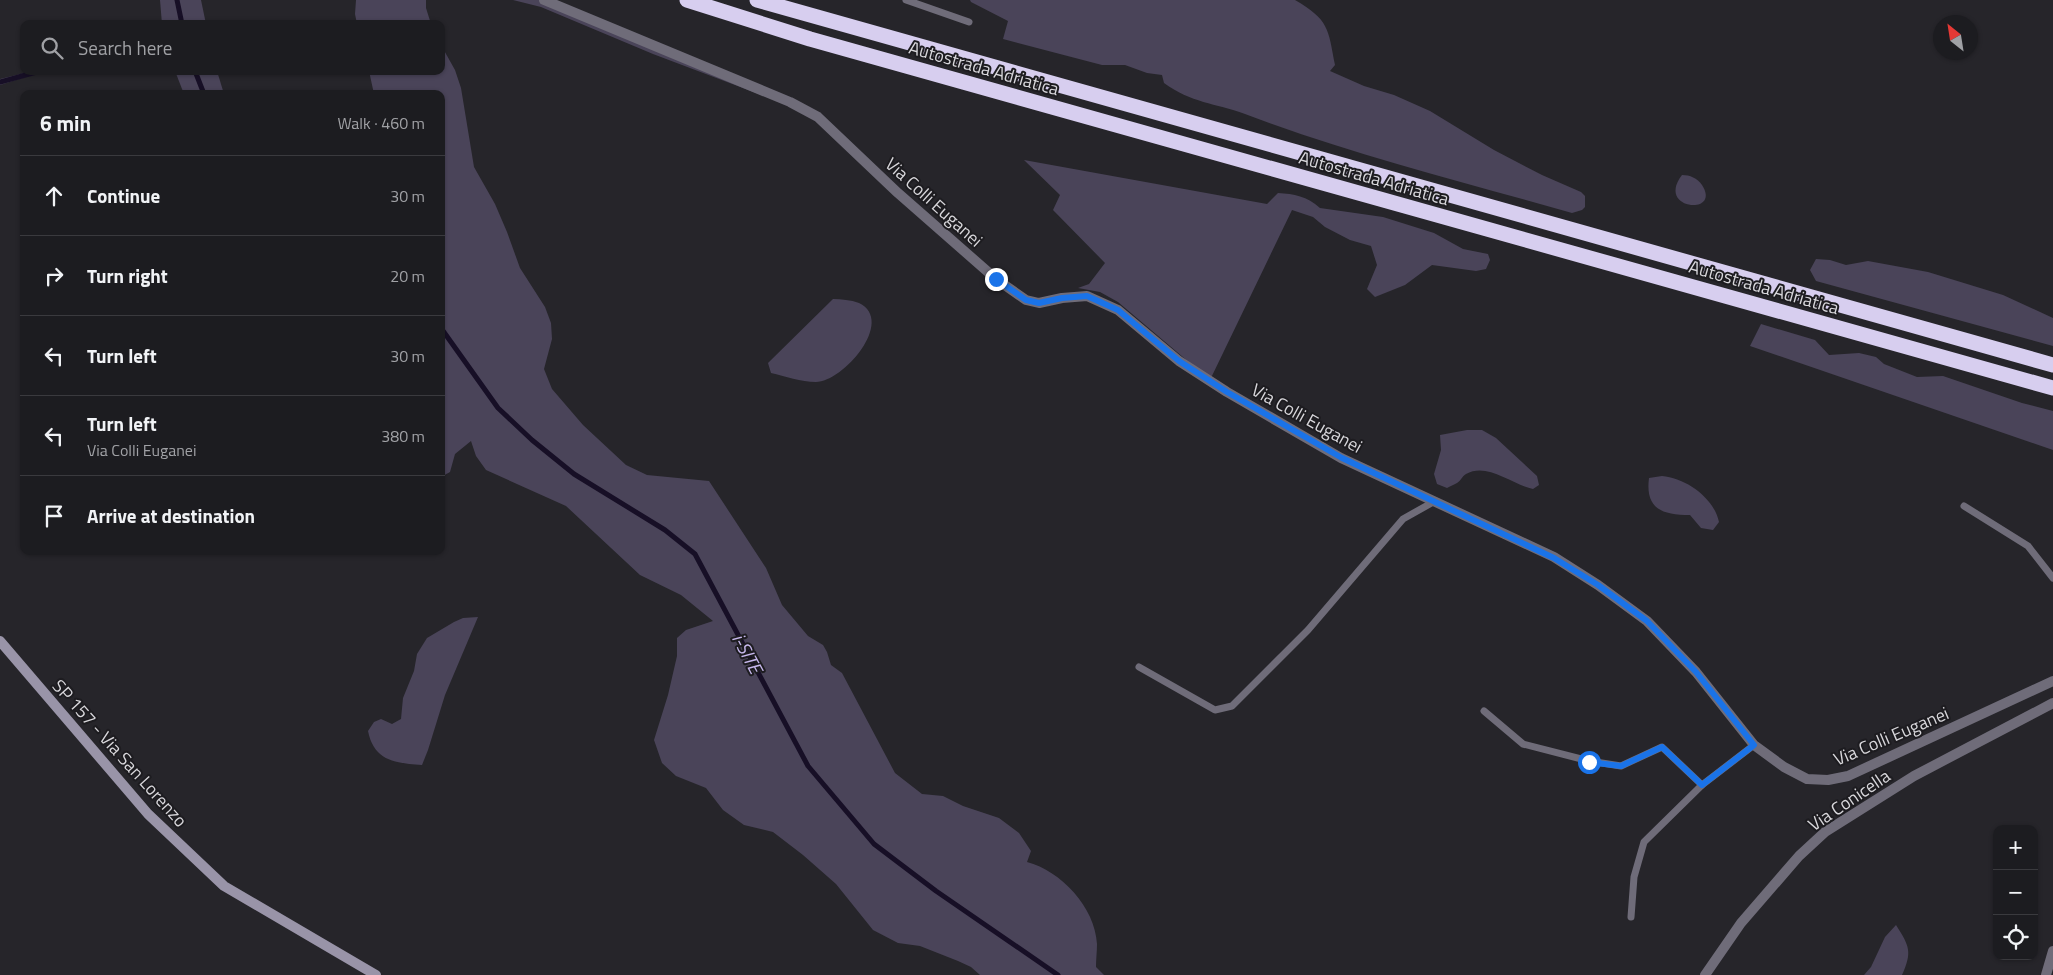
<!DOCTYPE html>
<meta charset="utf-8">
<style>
body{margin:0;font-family:"Titillium Web",sans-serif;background:#29292d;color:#f1f3f6}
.controls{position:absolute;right:15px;bottom:15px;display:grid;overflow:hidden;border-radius:10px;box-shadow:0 1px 4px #0004}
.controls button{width:45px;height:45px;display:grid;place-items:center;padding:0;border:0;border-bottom:1px solid #3a3a3e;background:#1c1c20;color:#f1f3f6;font:25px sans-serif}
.compass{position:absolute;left:1933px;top:15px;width:45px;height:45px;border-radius:50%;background:#1c1c20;box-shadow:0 1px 4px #0004;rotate:330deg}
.stop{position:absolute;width:15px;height:15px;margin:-11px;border:4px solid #1a73e8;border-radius:50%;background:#fff}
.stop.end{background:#1a73e8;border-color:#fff;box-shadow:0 1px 5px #0008}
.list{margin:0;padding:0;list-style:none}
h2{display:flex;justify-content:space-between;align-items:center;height:65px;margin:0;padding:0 20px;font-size:21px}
h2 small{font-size:16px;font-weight:400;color:#a0a1a5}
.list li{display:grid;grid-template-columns:32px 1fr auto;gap:15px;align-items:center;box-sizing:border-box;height:80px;padding:0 20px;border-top:1px solid #3a3a3e}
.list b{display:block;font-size:19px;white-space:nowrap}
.list p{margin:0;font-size:16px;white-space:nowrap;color:#a0a1a5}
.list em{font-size:16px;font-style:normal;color:#a0a1a5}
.icon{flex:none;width:28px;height:28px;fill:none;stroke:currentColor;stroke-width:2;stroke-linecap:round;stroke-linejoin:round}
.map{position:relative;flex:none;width:2053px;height:975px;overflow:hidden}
.search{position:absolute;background:#1c1c20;box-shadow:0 1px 4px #0004;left:20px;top:20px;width:425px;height:55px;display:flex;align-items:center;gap:12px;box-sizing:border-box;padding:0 18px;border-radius:10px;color:#a0a1a5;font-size:19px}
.panel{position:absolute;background:#1c1c20;box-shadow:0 1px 4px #0004;left:20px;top:90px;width:425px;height:465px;border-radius:10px}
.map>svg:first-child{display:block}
</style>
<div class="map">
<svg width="2053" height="975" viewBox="0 0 2053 975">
<rect width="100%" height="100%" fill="#26252a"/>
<!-- green -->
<g fill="#4a4459">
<path d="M160,0H201L206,24H162Z"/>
<path d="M356,0H426V8L431,24H357L355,14Z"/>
<path d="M513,0H540L769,98L653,54L541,7Z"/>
<path d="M970,0H1295C1329,20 1328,28 1335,65L1330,71L1364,86L1394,95L1430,111L1494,150L1542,175L1581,192L1585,196V207L1582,210L1572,213C1463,182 1351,154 1245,114C1215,103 1191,103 1164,83L1162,75L1147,73L1125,65H1102L1003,39L1008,21L971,2Z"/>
<path d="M441,45L455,70L461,88L474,167L495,204L507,232L520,268L545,307L551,323L552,339L544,369L552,389L583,425L626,465L647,475L709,481L766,568L782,605L808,636L823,645L827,652L831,665L842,673L895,773L922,794L943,796L963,806L999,818L1019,833L1031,851L1027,862C1061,871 1095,907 1097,944C1097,951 1096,959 1096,967L1104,975H980L971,967L958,961L920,946L898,943L873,930L836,884L803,855L773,832L744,825L723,810L706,788L676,776L662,763L654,740L668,695L677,656V638L686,630L713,621L681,595L640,575L566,506L486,470L476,456L471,441L455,454L450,472L441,477V94H374L369,71H441Z"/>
<path d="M33,71H44L0,85V79Z"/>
<path d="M175,71H217L224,94H184Z"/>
<path d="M1024,160L1267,204L1278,193C1294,194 1307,196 1320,208L1383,217L1434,233L1463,249L1488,254L1490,260L1486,269L1476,271L1432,265L1405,285L1375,297L1367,289L1377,265L1371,246L1350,240L1325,227L1313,217L1292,210L1210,380L1118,302L1100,292L1078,288L1089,284L1105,263L1053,210L1060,195Z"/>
<path d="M1682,175C1690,175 1697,178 1702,185C1722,216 1655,210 1682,175Z"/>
<path d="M1816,259L1830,260L1846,265L1868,261L1928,272L2003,295L2053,318V346L1816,281L1810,270Z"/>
<path d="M833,299C841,299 851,300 859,303C896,321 843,382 816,382C801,382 785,376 771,373L768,363Z"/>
<path d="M1761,324L1815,340L1829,355L1859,353L1876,357L1884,364L1917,377L1943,376L2022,403L2053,411V450L1750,346Z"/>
<path d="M1467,430H1482L1496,438L1537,476L1539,485L1533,489C1511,484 1487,462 1466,474C1462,476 1461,481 1457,483C1454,485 1450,486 1447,488L1437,484L1434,474L1441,450L1440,435Z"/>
<path d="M1662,476C1686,478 1714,498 1719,522L1713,530L1701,528L1690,515C1662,515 1645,509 1649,478Z"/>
<path d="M478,617L445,695L428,750L422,765C395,763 374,761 368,731L374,722L381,719L392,724L401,719L403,698L414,671L417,654L427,638L454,622L463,618Z"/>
<path d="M1896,925C1910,947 1912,952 1902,975H1864L1871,967L1885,937Z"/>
</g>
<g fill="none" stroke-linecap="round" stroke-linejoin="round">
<!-- stream -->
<g stroke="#170f26" stroke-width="5">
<path d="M177,0L182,24"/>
<path d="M195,71L204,94"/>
<path d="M0,82L40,71"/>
<path d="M441,328L498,408L532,440L574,474L665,530L695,554L808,766L874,844L936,891L1058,975"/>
</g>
<!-- service -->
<g stroke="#6f6c79" stroke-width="7">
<path d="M906,0L969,22"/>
<path d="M1964,506L2028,546L2053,578"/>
<path d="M1139,667L1215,710L1232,706L1308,630L1403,519L1435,501"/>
<path d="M1484,711L1523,744L1589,761L1621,766L1662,747L1702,785"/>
<path d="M1631,917L1634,877L1644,842L1702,785L1754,745"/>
</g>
<!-- minor -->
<g stroke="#6f6c79" stroke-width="10">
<path d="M544,0L790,102L818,117L898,193L996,279L1026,300L1039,303L1062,298L1087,296L1118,310L1179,361L1227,392L1341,458L1554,557L1598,585L1647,621L1696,672L1754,745L1784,767L1807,779L1828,780L1848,776L2053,681"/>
<path d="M1705,975L1741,923L1799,856L1825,832L1914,776L2053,703"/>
</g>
<!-- tertiary -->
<path stroke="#6f6c79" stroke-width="10" d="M2046,975L2053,951"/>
<!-- secondary -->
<path stroke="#9994a8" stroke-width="10" d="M0,641L148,814L224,886L376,975"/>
<!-- motorway -->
<g stroke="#d7ceef" stroke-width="15">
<path d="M687,0L810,39L2053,388"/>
<path d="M757,0L2053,365"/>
</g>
</g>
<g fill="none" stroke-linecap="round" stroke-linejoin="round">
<!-- route -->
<path stroke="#1a73e8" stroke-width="6" d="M996,279L1026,300L1039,303L1062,298L1087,296L1118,310L1179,361L1227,392L1342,458L1554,558L1598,585L1647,621L1696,672L1754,745L1702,785L1662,747L1621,766L1589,762"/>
</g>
<g text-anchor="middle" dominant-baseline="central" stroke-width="4" stroke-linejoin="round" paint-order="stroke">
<!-- street labels -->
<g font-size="18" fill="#d8d7db" stroke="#1d1c20">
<text transform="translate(984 68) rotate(16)">Autostrada Adriatica</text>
<text transform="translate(1374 178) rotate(16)">Autostrada Adriatica</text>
<text transform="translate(934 202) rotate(42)">Via Colli Euganei</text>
<text transform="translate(1764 287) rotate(16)">Autostrada Adriatica</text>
<text transform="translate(1307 418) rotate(29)">Via Colli Euganei</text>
<text transform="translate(1891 736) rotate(-23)">Via Colli Euganei</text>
<text transform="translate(120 753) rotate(48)">SP 157 - Via San Lorenzo</text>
<text transform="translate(1849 800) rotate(-34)">Via Conicella</text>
</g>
<!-- water labels -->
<g font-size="19" font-style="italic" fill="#c7b8ed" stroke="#1d1c20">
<text transform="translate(748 653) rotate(62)">i-SITE</text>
</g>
</g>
</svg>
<div class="controls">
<button>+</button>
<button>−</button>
<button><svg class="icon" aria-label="locate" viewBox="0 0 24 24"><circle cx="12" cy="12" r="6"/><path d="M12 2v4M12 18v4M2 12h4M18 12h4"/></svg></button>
</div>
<svg class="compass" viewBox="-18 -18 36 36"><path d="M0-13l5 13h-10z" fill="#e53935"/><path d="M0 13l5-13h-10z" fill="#a0a1a5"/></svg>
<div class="stop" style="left:1589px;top:762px"></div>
<div class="stop end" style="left:996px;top:279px"></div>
<div class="search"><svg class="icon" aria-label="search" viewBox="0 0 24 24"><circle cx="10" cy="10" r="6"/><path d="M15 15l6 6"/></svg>Search here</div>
<section class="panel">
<h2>6 min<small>Walk · 460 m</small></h2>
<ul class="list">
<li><svg class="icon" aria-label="ahead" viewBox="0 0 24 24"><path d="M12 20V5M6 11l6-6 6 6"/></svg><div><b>Continue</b></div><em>30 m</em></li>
<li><svg class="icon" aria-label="right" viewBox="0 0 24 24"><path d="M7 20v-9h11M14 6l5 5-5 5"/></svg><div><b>Turn right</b></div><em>20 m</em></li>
<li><svg class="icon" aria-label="left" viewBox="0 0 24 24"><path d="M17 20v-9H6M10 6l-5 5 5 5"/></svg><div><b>Turn left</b></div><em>30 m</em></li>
<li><svg class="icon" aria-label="left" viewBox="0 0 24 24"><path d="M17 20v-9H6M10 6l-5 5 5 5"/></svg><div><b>Turn left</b><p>Via Colli Euganei</p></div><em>380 m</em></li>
<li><svg class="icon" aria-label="arrive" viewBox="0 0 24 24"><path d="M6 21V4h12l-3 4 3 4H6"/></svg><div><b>Arrive at destination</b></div></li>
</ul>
</section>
</div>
